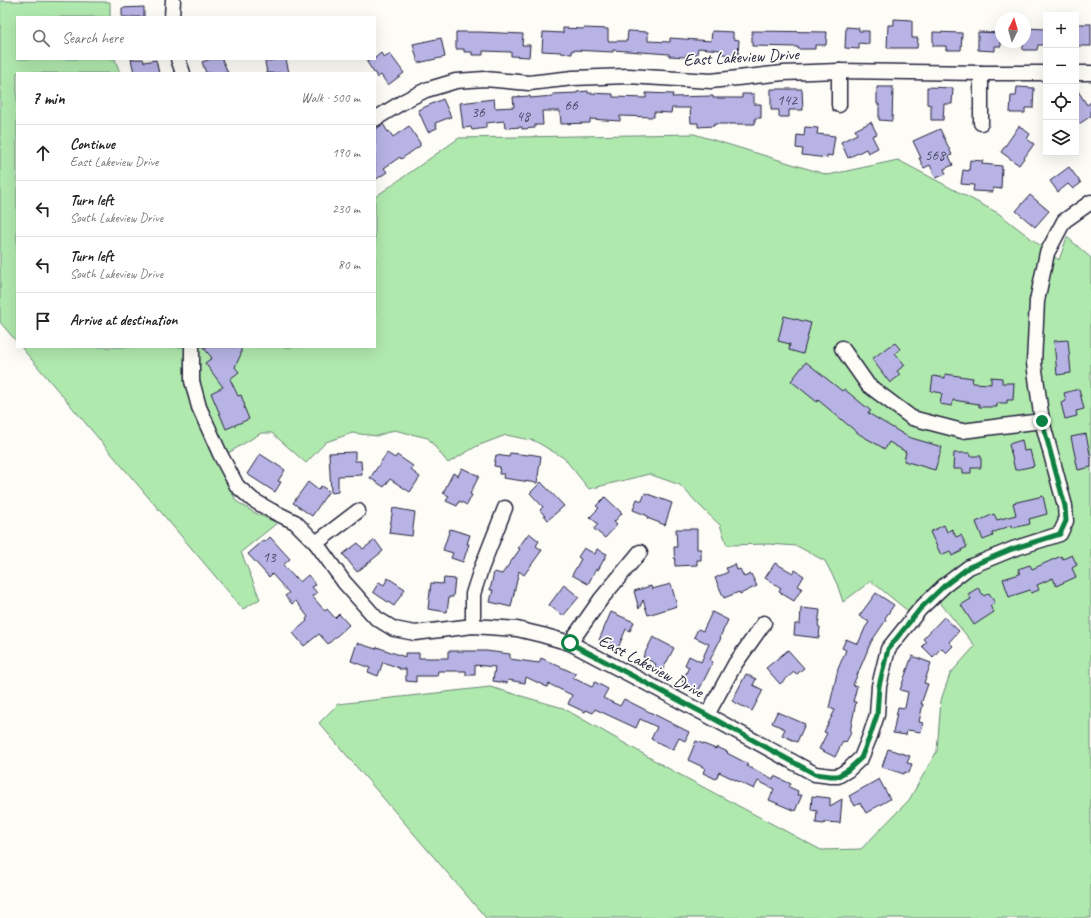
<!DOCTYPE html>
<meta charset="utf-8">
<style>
body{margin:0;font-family:Caveat,sans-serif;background:#f6f6f6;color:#222}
.controls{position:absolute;right:12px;top:12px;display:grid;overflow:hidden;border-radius:0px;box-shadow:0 4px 16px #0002}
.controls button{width:36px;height:36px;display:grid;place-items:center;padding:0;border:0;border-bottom:1px solid #e0e0e0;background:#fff;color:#222;font:20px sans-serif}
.compass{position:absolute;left:995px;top:12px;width:36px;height:36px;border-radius:50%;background:#fff;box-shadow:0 4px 16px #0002;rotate:5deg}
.stop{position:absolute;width:12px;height:12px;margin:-9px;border:3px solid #0b8043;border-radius:50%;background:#fff}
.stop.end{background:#0b8043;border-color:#fff;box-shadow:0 1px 4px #0008}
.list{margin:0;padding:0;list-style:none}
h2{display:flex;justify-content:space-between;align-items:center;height:52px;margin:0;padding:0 16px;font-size:17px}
h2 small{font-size:13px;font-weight:400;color:#767676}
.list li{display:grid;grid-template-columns:26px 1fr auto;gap:12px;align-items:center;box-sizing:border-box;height:56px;padding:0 16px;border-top:1px solid #e0e0e0}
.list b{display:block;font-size:15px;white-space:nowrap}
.list p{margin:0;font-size:13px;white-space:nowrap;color:#767676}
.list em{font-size:13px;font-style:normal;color:#767676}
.icon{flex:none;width:22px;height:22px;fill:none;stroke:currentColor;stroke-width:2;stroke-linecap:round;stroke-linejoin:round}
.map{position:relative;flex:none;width:1091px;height:918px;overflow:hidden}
.search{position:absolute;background:#fff;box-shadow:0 4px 16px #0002;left:16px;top:16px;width:360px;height:44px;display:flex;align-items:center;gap:10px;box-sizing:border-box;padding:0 14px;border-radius:0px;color:#767676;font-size:15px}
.panel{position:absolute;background:#fff;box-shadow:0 4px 16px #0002;left:16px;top:72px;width:360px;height:276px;border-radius:0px}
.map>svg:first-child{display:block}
</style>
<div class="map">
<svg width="1091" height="918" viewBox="0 0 1091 918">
<rect width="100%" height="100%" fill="#fdfcf7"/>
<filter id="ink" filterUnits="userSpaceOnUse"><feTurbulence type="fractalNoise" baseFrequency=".025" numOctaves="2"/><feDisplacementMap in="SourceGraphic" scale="8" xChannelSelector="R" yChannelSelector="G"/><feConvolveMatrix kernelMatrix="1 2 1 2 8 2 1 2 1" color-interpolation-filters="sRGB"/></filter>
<g filter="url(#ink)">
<!-- green -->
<g fill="#b0e9ae" stroke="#698674">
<path d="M0,1L110,2V17H17V59H115L120,73H17V342L0,322Z"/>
<path d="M694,134L828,175L898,160L998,213L1059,260L1067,237L1091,258V918H486L319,723L338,704L490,687L563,708L673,771L821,850L861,849L909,800L937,751L941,700L950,674L975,646L929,589L908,611L871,581L843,602L837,584L825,561L797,546L769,544L727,545L720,525L702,508L680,485L649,474L589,489L564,458L535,441L506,435L477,446L448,463L428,438L394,430L377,436L352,433L326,442L306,463L272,433H261L230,452L214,453L236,501L253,512L277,523L241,552L260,599L243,609L21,347H375V197L459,138Z"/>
</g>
<!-- building -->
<g fill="#b7b4e5" stroke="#22223b">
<path d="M144,7V17H122V8Z"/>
<path d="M894,19L912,20V38H918L917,48H887L888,25H894Z"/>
<rect x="1076" y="24" width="15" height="22"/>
<path d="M846,27L859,28V31H869V44L859,43V49L845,48Z"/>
<path d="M563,28L583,29L584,28L608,29V41H627L628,31L648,32V41L670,42V38L711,41L712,31L733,32V39L739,40L738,55L721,54V50L698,48L697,54H686V57L669,56V54L613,50V52L572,50V54L561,53V52L542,51L543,32L563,33Z"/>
<path d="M1025,28L1046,29V45H1038L1037,50H1023V42H1025Z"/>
<path d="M752,31L827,32L826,45H815V49H798V47L752,46Z"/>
<path d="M456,32H480L523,34L522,45H530L529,57L511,56V52L483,51V55H472V52H464V49H456Z"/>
<path d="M933,32L962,33L961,50H946V46H933Z"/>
<path d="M978,32L1001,33V46H995V51L978,50Z"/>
<path d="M441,38L445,57L418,63L413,44Z"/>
<path d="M381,53L384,58L390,54L404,73L388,85L381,75L377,78L375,73H374L367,62L371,59H375V58Z"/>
<path d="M131,59H143L144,62L156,60L159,73H134Z"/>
<path d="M211,59H222L228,73H206L202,62Z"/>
<path d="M278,59H286L289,73H267L265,62Z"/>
<path d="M877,87H893L892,121L879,120V104H877Z"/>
<path d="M927,87L953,88L952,104H944L943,120H931V105L927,104Z"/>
<path d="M1017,87L1034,88L1033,108H1025V113H1010L1011,96H1016Z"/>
<path d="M1076,88L1087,105L1091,102V116L1076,126Z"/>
<path d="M771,89H802L803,110H789V117H779V110H771Z"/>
<path d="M588,91V93L613,94V97L646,98V93L673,94L672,97L713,96V98H742V94H754V104H761V118H755V124H714V126L698,127V123H691L690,108H672L671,113L654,112V117L620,116V121L590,119V123L561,124L560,111H542L543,125H535V128L522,129V127L505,128L504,121L486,123V128L472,130L471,127L463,128L460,103L494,99L495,108L514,107L513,97L530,96V98L553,96V94L577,93V92Z"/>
<path d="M443,99L451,117L435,123L437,128L428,132L418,110Z"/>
<path d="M871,122L877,134L872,136L878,148L868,153L866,149L848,158L841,142L857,134L855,130Z"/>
<path d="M383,124L388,132L389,131L393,137L409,126L420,143V146L401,159L400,157L384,168L387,172L375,180V130Z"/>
<path d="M1019,126L1030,134L1027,139L1034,144L1019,165L1001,152Z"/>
<path d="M805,127L818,128L817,134L835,136L832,156L827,155V158L802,155L803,149L796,148L797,135L804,136Z"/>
<path d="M940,129L952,155L949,156L953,165L944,169L946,174L936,178L930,165L924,168L919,158H921L913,141Z"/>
<path d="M970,160L983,161L982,164L1002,166L1001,189L993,188V192L973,191L974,185L961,184L963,170L969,171Z"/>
<path d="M1069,167L1081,183L1073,189L1068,184L1058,192L1050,181Z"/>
<path d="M1030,195L1049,211L1035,227L1016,211Z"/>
<path d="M784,316L811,323L803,354L789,350L790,344L778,341Z"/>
<path d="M1068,340L1071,373L1057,375L1054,341Z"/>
<path d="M895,343L900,349L895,353L905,365L897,371L900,375L890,383L872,359L889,346H890Z"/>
<path d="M203,347H241V354L235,367L239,372L230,379L238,396L241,395L245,406L244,407L249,419L226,429L211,393L223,387L205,363L212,358Z"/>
<path d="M806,362L842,391L844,389L871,411L868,413L908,437L942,447L935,470L904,461L906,452L889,442L885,449L859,434L818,400L817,402L791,381Z"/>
<path d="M945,374L973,378L972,383L991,384V377L1002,378V383H1014L1013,400H1007V403H997V407H979V404L953,400L952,406L940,404L942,393L931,391L933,376L945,378Z"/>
<path d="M1079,389L1084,409L1076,411L1077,416L1065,419L1061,403L1066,401L1064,393Z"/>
<path d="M1086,434L1091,459V467L1078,470L1071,437Z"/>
<path d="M1022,440L1024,451L1030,450L1034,466L1015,470L1009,444Z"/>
<path d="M355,452V461H361L362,475L338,476V492L331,493L329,453Z"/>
<path d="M387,453L395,458L397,455L413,466L411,470L420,477L410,492L390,479L384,487L370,478Z"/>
<path d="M510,453L528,455L529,454L541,456L537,483L503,478L504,474H499L500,467L494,466L496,455L509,457Z"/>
<path d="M954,453H970V456H981V468H971V473H963V469H953Z"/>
<path d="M260,454L285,470L278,481L281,482L275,492L247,474Z"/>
<path d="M462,468L479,476L470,494L472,495L467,505L459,501L457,506L446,501L449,496L443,493L453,473L458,476Z"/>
<path d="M308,482L318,490L321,486L329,491L312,516L293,503Z"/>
<path d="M541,482L564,506L548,520L540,510L543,507L530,493Z"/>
<path d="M645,493L672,503L665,525L647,518L648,516L633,510L637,499L642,501Z"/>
<path d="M1043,496L1047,514L1029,519L1030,524L1013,528L1012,525L992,533L993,536L983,540L976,522L994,514L997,520L1016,515L1013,503Z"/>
<path d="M605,497L622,513L614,522L617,525L605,538L594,529L598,524L590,517L599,508L596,506Z"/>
<path d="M393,508L415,512L412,536L389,533Z"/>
<path d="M944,525L947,532L952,529L956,537L961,535L967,547L961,550L962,551L952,556L950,551L941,555L930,532Z"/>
<path d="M450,529L470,535L467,544H469L463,562L451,558L453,553L443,550Z"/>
<path d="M676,529H697V549H701V560H697V565L675,566L674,547H677Z"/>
<path d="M529,533L539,541L536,546L542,550L524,575L519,571L511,607L490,602L493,590H490L494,572L502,574L520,549L518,548Z"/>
<path d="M270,537L290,559L283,565L295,578L296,577L300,582L308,575L316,585L312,587L317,593L312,596L325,611L327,609L335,618L339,614L349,625L328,644L319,634L304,646L293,633L307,621L306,619L308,617L296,601L292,604L285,596L289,593L272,574L269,577L248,554L264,540L265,542Z"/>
<path d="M375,540L383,551L357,572L343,554L358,543L363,549Z"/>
<path d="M584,548L595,554L597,549L607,554L598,570L596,569L588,584L572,575L581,559L578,557Z"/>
<path d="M1072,555L1077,565L1072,568L1076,577L1056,586L1053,578L1037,585L1039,590L1031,593L1030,590L1009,597L1003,579L1020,574L1018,569L1030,565L1032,569L1061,556L1063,559Z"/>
<path d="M775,563L793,573L795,570L804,576L798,586L802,588L794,601L779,592L781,588L765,578Z"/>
<path d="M735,564L737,570L740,569L744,577L751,574L757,586L740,594L739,592L724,598L715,578L728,572L726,568Z"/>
<path d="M388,578L405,589L394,606L373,592L379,582L384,585Z"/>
<path d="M444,578L455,579L453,597H449L447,612L428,609L431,583L443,584Z"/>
<path d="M671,584L677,606L648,615L643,600L639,609L634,591L651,586L652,589Z"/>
<path d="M564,585L579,597L563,616L549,605Z"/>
<path d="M978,588L984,596L989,593L995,603L990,606L994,612L974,625L961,605L971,599L968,594Z"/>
<path d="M876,593L894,605L885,618L886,620L871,642L853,685L857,686L853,702H856L850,732L851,733L846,742L843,741L835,757L819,749L827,733L824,732L835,710L829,708L838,669L846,650L842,648L846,639L858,644L865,628L869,622L859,616Z"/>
<path d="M801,608L820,610L818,626L820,627L819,638L794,635L795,624H800Z"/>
<path d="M611,612L634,622L630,631L626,629L618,648L599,640Z"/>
<path d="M712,612L728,620L720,637L721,638L710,660L713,662L699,690L682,682L689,667L685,665L689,656L701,662L709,644L694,637L698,629L703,631Z"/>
<path d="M944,617L959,631L949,642L953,646L946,653L941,648L933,657L922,646L926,642L923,639Z"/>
<path d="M653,637L674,648L662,671L654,667L656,664L643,657Z"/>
<path d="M357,643L376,649L377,647L405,657V653H419V658H448V651H486L510,654V659L539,663L541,658L576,674L573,678L592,687L595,682L608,689L603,698L620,706L624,699L689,732L685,741L679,738L673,750L651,739L657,727L640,719L636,728L595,709L593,713L586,710L585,712L568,704L572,695L549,684L547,687L526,677L525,683L508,680L507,683L493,681L495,667L475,665V675H466V671H438L437,676H416V682L406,681V669H399V668L383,662L378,676L368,672L370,668L351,661Z"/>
<path d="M788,650L804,668L797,674L794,672L780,684L766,668Z"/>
<path d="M912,656L931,663L924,683L928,684L921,704H923L919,722L923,723L921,732L907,730L906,735L893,733L898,707L905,708L908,692L900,690Z"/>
<path d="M746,674L756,679L753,685L763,690L752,711L732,701Z"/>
<path d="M777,712L805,724L797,742L782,735L785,729L772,723Z"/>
<path d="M696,741L716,749L717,747L728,752L727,753L748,764L747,766L773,779L774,776L791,784L789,787L798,791L797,795H802L795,811L769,800L774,789L758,781L754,789L719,772L716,779L703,773L705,768L688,760Z"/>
<path d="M888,749L910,756L907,763L912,764L909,773L905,772L904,774L882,767Z"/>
<path d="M879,779L890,799L866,813L860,803L855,806L849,796Z"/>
<path d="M812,796L830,798V806L842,799L840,823L825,822L824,824L816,823L817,811L811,810Z"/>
</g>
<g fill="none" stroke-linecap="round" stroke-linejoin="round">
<defs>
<g id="minor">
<path d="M172,17L173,0"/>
<path d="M178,59L183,73"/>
<path d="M1076,73H1091"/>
<path d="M839,105V71"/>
<path d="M375,119L406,100L426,90L456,81L485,79L529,83L573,78L628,76L711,81L783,73L839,71L981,73H1046"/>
<path d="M981,123V73"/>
<path d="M192,347V381L199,407L220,454L237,486L253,500L272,511L295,522L316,543L344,582L376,618L394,629L415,633L473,626L517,629L542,635L570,643L707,715L815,774L831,776H838L848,770L861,758L870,736L877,715L879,686L888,649L920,609L944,586L969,567L1013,549L1060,534L1066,521L1065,506L1042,421L1034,363L1037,301L1047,253L1064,221L1091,202"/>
<path d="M842,348L868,385L912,418L962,431L1042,421"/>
<path d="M316,543L358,511"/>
<path d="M473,626V594L481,569L505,508"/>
<path d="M570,643L601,599L640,552"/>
<path d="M707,715L735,664L764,623"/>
</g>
</defs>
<!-- minor casing -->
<use href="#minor" stroke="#22223b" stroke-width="17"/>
<!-- minor -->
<use href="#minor" stroke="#fdfcf7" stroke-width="14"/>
</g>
</g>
<g fill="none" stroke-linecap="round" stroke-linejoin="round" filter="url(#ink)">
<!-- route -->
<path stroke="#0b8043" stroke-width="5" d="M570,643L707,715L815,774L831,776H838L848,770L861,758L870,736L877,715L879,686L888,649L920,609L944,586L969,567L1012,549L1060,534L1066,521L1065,506L1042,421"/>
</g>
<g text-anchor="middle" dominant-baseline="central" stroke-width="3.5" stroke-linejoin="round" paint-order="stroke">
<!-- number labels -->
<g font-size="15" fill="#474666">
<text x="787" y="100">142</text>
<text x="571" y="105">66</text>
<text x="478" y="112">36</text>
<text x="523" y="116">48</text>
<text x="935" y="155">568</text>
<text x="269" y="557">13</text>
</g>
<!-- street labels -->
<g font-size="17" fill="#22223b" stroke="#fdfcf7">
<text transform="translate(741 57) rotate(-3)">East Lakeview Drive</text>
<text transform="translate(651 666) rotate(28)">East Lakeview Drive</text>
</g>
</g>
</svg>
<div class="controls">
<button>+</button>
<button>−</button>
<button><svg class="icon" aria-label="locate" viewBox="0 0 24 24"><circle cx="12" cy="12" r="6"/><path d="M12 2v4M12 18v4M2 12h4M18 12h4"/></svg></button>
<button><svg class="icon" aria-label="layers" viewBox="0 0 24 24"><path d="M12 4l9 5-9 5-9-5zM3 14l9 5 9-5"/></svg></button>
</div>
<svg class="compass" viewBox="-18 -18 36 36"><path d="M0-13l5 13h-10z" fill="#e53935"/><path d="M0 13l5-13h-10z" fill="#767676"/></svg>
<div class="stop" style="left:570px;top:643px"></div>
<div class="stop end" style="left:1042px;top:421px"></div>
<div class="search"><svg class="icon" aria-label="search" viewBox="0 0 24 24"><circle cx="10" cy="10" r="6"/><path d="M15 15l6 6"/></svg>Search here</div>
<section class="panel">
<h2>7 min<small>Walk · 500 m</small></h2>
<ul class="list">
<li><svg class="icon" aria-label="ahead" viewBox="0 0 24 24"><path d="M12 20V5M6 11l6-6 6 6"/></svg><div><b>Continue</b><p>East Lakeview Drive</p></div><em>190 m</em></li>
<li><svg class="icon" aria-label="left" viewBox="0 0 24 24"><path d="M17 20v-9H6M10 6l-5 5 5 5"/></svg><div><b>Turn left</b><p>South Lakeview Drive</p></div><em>230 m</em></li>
<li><svg class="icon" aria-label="left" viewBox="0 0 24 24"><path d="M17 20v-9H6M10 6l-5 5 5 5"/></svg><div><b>Turn left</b><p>South Lakeview Drive</p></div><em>80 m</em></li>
<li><svg class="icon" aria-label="arrive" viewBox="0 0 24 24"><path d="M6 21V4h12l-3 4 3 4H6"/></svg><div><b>Arrive at destination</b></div></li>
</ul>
</section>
</div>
